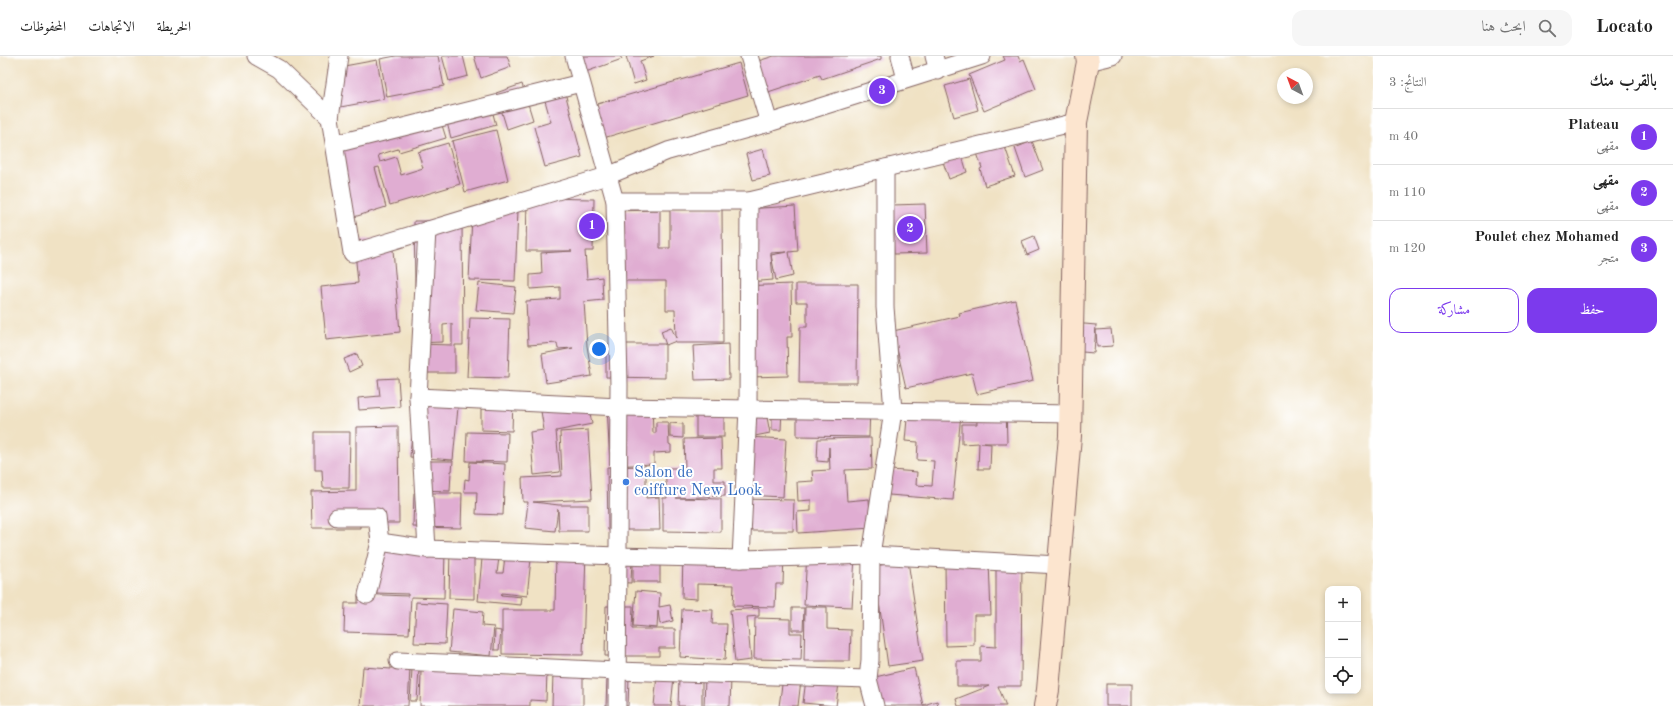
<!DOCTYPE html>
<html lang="ar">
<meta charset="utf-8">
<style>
body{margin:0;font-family:"Old Standard TT",Amiri,serif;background:#f6f6f6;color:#222;direction:rtl}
.controls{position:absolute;right:12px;bottom:12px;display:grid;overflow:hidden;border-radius:8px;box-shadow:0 2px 6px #0003}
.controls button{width:36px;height:36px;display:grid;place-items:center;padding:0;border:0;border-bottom:1px solid #e0e0e0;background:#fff;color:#222;font:20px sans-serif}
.compass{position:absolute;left:1277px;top:12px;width:36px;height:36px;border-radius:50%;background:#fff;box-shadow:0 2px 6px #0003;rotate:319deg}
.you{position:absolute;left:599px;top:293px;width:14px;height:14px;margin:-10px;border:3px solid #fff;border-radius:50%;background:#1a73e8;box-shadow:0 0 0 6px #1a73e833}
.badge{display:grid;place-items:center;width:26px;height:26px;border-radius:50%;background:#7c3aed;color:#fff;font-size:13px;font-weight:700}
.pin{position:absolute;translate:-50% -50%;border:2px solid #fff;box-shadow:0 1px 4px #0006}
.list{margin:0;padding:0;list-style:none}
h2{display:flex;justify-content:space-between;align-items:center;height:52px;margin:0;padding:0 16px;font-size:17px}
h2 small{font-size:13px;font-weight:400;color:#767676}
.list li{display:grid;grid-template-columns:26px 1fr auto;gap:12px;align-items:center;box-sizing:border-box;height:56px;padding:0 16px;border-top:1px solid #e0e0e0}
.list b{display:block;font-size:15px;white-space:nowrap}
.list p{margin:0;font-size:13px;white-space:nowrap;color:#767676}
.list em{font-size:13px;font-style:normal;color:#767676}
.actions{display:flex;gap:8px;padding:12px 16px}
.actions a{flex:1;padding:9px 0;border:1px solid #7c3aed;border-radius:12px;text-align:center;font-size:14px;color:#7c3aed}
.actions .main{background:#7c3aed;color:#fff}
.icon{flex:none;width:22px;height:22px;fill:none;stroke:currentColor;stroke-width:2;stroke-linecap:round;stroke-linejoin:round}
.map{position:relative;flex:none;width:1373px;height:650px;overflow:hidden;direction:ltr}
header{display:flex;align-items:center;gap:24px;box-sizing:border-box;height:56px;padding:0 20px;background:#fff;border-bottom:1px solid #e0e0e0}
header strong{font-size:19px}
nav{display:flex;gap:22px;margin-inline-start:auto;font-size:14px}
.search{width:280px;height:36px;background:#f6f6f6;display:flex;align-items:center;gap:10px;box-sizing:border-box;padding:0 14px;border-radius:12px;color:#767676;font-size:15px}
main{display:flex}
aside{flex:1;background:#fff}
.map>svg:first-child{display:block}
</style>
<header>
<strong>Locato</strong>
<div class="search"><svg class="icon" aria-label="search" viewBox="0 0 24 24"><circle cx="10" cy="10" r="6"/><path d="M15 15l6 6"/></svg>ابحث هنا</div>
<nav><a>الخريطة</a><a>الاتجاهات</a><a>المحفوظات</a></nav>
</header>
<main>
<aside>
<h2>بالقرب منك<small>النتائج: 3</small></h2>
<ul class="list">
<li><span class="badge">1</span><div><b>Plateau</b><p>مقهى</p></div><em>40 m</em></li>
<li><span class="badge">2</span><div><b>مقهى</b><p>مقهى</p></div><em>110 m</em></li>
<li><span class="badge">3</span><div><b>Poulet chez Mohamed</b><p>متجر</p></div><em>120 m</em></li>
</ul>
<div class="actions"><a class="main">حفظ</a><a>مشاركة</a></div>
</aside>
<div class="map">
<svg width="1373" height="650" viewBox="0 0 1373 650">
<rect width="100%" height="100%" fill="#fff"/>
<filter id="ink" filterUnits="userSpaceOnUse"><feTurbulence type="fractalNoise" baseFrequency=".025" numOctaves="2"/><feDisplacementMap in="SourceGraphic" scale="8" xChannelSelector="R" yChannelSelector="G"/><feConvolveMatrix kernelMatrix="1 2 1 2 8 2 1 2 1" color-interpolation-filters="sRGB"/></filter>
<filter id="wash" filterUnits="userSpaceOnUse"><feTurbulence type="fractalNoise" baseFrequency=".012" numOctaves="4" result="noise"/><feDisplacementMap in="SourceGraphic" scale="16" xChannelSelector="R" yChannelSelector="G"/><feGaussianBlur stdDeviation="0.9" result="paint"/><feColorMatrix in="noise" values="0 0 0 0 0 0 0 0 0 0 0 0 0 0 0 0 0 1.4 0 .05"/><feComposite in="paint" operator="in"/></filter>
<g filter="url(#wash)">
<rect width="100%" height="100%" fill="#f0e2c4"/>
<g id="blocks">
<!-- building -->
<g fill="#e0add2" fill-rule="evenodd">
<path d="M396,0H438L444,30L387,41L380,3Z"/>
<path d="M442,0H463L468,20L449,25Z"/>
<path d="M474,0H507L511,11L481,22Z"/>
<path d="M570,0H620L622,3L577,19Z"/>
<path d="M626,0H654L640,5L646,24L634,28Z"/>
<path d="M774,0H881V3L822,23L820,19L765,37L755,6Z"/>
<path d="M1003,0H1018L1020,5L1024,3L1036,33L984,55L969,19L1005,4Z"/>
<path d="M377,4L384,43L335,52L328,13Z"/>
<path d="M739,7L748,39L590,86L580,53Z"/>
<path d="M969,23L978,54L954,61L945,30Z"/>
<path d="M522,28L533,64L507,73L496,37Z"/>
<path d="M563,29L582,101L545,111L534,71L551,66L542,34Z"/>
<path d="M489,43L496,69L451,82L444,55Z"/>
<path d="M437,53L446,82L399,96L398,93L378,99L380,106L396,101L401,119L423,112L418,96L448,87L460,128L390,149L379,111L375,112L386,151L351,162L328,86Z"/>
<path d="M496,74L508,124L465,136L452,85Z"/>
<path d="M1032,85L1043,114L1025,121L1015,92Z"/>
<path d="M1004,88L1015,120L985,130L980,113L982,112L977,97Z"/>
<path d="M763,93L770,120L753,124L746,98Z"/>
<path d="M962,100L967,116L949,123L943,106Z"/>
<path d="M527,142L594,143L593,195H585L587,223L602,221L603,244L584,246L587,290L592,320L546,327L542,298L573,292L558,293L557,287L528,289L526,245L560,243V231L530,233V219L542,218L541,197L572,195H526Z"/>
<path d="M925,148L927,197L894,198L892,149Z"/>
<path d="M795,150L798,195L789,196L793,220L776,224L771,199L773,224L749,226L745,153ZM787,196L771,199V197Z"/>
<path d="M670,152H722L723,287H676V285L666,289L661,275L671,271L676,282L675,254H666V225H610L609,155L660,154V192H670Z"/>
<path d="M518,154L515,225L469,224L472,160Z"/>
<path d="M414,165H462L463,289H455V317H416L417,288L452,289V268L443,269V286L416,287Z"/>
<path d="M1034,180L1039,194L1027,199L1022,185Z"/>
<path d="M392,182L400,276L326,284L321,231L358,227L354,185Z"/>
<path d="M479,227L516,231L513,257L476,254Z"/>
<path d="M791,228L792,281H787L788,320L748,321L742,230Z"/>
<path d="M796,228H858L857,327H799L800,271H807V246H796Z"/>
<path d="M1015,244L1033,325L977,338L972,317L906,332L893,275L960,260L959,257Z"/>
<path d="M470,262L510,263L508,322L467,321Z"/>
<path d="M1073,267L1096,269L1094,297L1071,295Z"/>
<path d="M1111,273L1113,290L1097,291L1096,274Z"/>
<path d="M606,288H665V322L606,321Z"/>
<path d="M728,288L729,323L695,324L693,290Z"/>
<path d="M357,298L362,310L349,316L344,303Z"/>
<path d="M398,322L400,351L359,354L358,342L380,340L378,323Z"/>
<path d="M415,338L459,341L453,404L410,401Z"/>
<path d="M587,341L592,368L556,375L560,416L534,419L530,376L544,374L540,349Z"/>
<path d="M481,342L513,343L512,375L481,374Z"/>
<rect x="696" y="347" width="28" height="34"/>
<path d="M652,348L653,377H656V366H668L669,388L671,389V396L654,397V408L610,410L607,350Z"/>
<path d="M797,348L870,349L869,381L797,380Z"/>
<path d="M1006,350L1007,387H981L991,388L990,413H978L979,387L962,388V368H977L976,351Z"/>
<path d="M765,351L770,377L750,381L745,355Z"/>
<path d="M908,352L961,357L953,444L889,439L891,414L917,416L916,429L932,430L934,405L917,404L918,386L905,385Z"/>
<path d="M772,353H782L781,374H772Z"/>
<path d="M670,367L683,368V382L670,381Z"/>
<path d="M398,370L399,467H382L360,460V472H312L311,436L356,435V371Z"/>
<path d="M588,374L592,443L533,446L559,449H588V475H559L558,453L555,475L525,472L528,446H523L522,422L562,420L560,376Z"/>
<path d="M315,376H350L349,432H323L322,414H315Z"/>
<path d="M467,376L508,377L507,406L466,405Z"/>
<path d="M747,381L786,383L783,441L745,439Z"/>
<path d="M721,382L722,412H714V425H725V440L676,442L721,443V476L663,475V442H667L665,412H685L684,383Z"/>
<path d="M871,382L872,413L845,414L847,445L869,443L871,472L798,477L797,456L811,455V444L798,445L797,426L813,425L812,415L830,414L829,391L828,406L817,405L818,383Z"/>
<path d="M418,405H453L452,415H451L450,435L417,434Z"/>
<path d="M470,406L505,408L503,459L476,458L477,436H464L465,423L469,424Z"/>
<path d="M646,410V442L659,441L660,474H608L607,411Z"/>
<path d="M414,437H462L461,472L413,471Z"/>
<path d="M740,443L794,444L793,475H740Z"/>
<path d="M377,491L445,493L444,542L411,541L409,578L344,576L345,547H358V538L408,540V538L376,537Z"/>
<path d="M450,492L474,493V543L449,542Z"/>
<path d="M483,492L500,494L497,517H503L506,492L532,494L527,540L502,537L501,539L522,541L521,549L478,545Z"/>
<path d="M556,494H586L583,599L502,598V554H555Z"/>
<rect x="633" y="495" width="27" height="31"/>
<path d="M683,496L784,498L783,528H776L775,551L733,550L734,529L697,528V543L682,542Z"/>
<path d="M807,498L855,500L852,551L804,549Z"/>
<path d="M632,501L631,527L611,526Z"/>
<path d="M996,501H1022L1021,630H998L1006,650H958L956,643L989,630H957V605H981V590L996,591Z"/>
<path d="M908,505L923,605L888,610L874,510Z"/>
<path d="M989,505L991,559H974V589L946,590L945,507Z"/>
<path d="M636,535L660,537L659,551L670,549L673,565L660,568L658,555L657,572L633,570Z"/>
<path d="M416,546L447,548L445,588L414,587Z"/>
<path d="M606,550H633L632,573H675V592H659V600H605Z"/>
<path d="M805,551H827V573L851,574L850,605H804Z"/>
<path d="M759,552V560L747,561L751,604L735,606L730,554Z"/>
<path d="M792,552H804L803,574H792Z"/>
<path d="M453,553L483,556L482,570L494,571L491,600L449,596Z"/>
<path d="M682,553L713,554L712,568H727L725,604L680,601Z"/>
<path d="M755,562L790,563V577H802L801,604L754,603Z"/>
<path d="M495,574L501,575L499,594H494Z"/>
<path d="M363,611L391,613V611L410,612L408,650H360Z"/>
<path d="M914,612L923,649L937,645L938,650H878L871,622Z"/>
<path d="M412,613H419L417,645H410Z"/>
<path d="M421,614L547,616L546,645L530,644V650H420Z"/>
<path d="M553,617L583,618V650H552Z"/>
<path d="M657,619L674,621L671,650H654Z"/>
<path d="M607,620L629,621L628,650H606Z"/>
<path d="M705,621L731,622L730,650H704Z"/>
<path d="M783,622L801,624L798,650H779Z"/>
<path d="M679,623L702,624V650H678Z"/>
<path d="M806,623L839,627L836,650L803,647Z"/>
<rect x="1106" y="628" width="26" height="22"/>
</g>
</g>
</g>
<g filter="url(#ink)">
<use href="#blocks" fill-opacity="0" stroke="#846361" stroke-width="1"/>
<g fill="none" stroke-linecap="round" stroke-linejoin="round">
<defs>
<g id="street">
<path d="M256,0L279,13L330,62L352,197L607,120L668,95L769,67L982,0"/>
<path d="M574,0L615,145L619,329L617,650"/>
<path d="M749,0L769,67"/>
<path d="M900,0L906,23"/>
<path d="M934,0L938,15"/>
<path d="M1088,6L1113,0"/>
<path d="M330,62L339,0"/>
<path d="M335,88L581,27"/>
<path d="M615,145H749L1076,66"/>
<path d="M427,174L418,341L427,493"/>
<path d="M418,341L619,351L1071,358"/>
<path d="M337,461H377L380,486L367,539"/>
<path d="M380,486L427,493L617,500L741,503L871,499L1059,509"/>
<path d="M741,503L748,353L749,145"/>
<path d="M398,605L617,615L868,623"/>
<path d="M875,650L868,623L870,604L871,499L893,355L885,251V112"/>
</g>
<path id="secondary" d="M1045,650L1048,634L1070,380L1076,66L1088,6L1087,0"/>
</defs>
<!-- street casing -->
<use href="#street" stroke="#846361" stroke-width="19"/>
<!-- secondary casing -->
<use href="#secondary" stroke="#846361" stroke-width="24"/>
<!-- street -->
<use href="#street" stroke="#fff" stroke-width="17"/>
<!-- secondary -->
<use href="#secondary" stroke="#fce5cf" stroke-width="22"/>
</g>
</g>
<!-- markers -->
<circle fill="#3f7fe0" stroke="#fff" stroke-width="1.5" cx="626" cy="426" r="4"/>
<g text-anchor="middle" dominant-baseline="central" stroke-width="4" stroke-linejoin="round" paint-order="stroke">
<!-- shop labels -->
<g font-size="16" fill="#366cbe" stroke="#fff" text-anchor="start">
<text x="634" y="417">Salon de<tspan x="634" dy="18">coiffure New Look</tspan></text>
</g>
</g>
</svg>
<div class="controls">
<button>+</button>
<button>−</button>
<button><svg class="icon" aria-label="locate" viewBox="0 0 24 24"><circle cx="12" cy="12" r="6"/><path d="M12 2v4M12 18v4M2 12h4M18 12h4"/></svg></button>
</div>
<svg class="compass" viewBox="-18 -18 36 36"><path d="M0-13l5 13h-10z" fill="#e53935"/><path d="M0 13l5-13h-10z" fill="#767676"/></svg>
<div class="you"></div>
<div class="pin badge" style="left:592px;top:170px">1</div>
<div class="pin badge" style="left:910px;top:173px">2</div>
<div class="pin badge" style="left:882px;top:35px">3</div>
</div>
</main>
